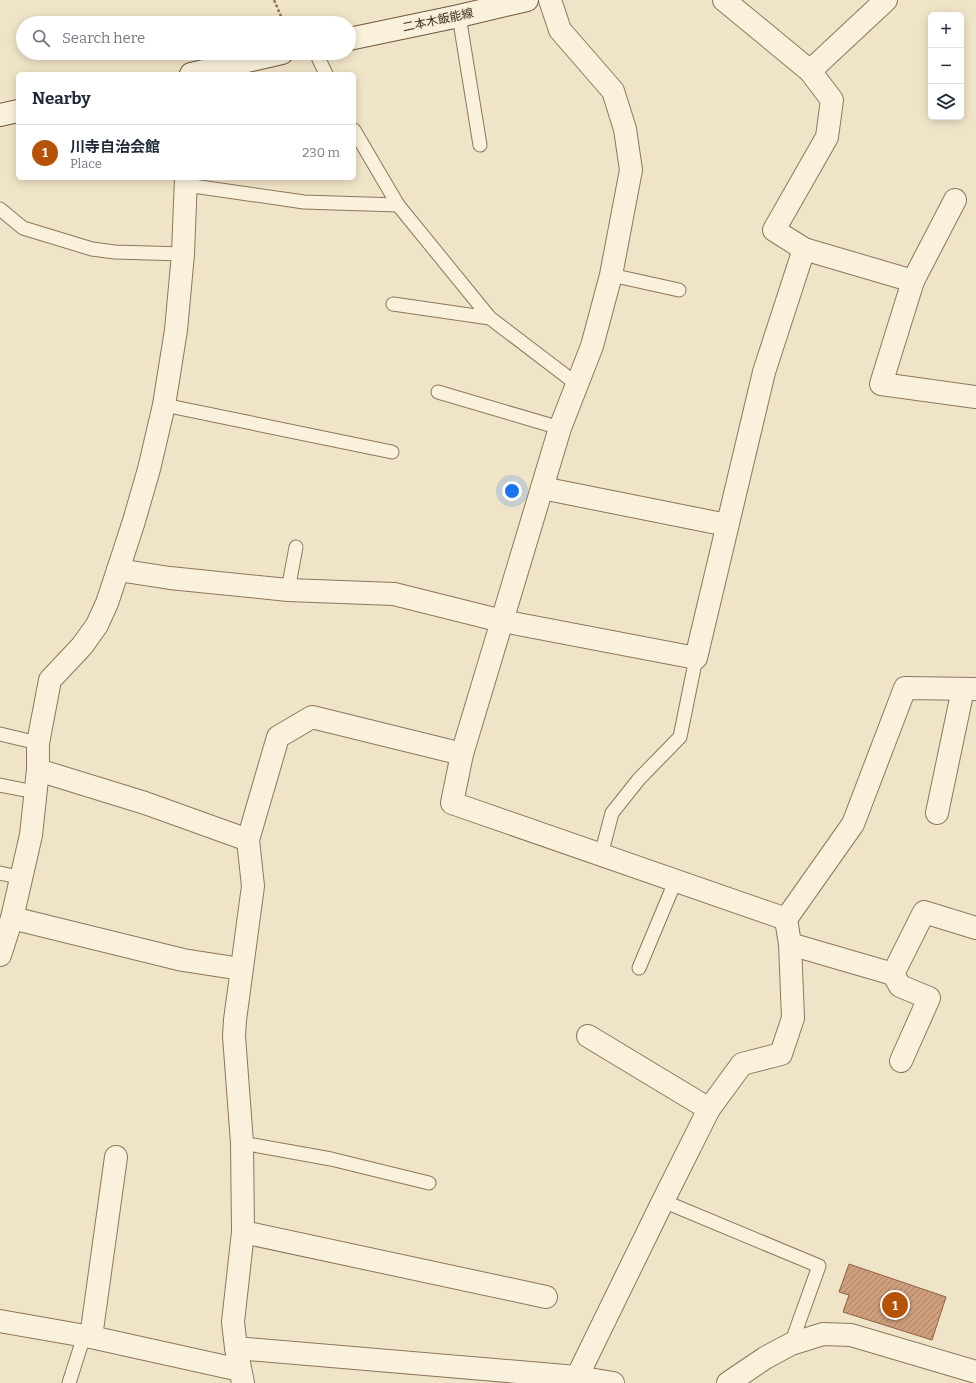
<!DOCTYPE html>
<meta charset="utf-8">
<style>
body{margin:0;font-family:Bitter,"Noto Sans JP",serif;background:#f6f6f7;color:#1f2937}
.controls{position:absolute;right:12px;top:12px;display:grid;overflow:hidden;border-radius:6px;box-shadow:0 2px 10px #0003}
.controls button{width:36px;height:36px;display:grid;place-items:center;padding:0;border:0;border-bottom:1px solid #e0e1e3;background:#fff;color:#1f2937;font:20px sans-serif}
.you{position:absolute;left:512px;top:491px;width:14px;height:14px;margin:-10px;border:3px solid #fff;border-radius:50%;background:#1a73e8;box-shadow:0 0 0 6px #1a73e833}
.badge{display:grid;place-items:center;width:26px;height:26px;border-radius:50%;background:#b45309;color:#fff;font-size:13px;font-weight:700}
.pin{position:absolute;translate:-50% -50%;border:2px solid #fff;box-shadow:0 1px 4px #0006}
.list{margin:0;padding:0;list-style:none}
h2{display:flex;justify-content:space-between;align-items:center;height:52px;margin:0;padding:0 16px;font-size:17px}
h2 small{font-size:13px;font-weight:400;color:#747a83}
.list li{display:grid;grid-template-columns:26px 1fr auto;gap:12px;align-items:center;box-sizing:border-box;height:56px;padding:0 16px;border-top:1px solid #e0e1e3}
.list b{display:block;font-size:15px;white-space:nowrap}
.list p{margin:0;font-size:13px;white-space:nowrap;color:#747a83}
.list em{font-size:13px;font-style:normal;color:#747a83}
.icon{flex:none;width:22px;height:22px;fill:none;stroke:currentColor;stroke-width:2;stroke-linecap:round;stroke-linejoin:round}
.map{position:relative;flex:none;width:976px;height:1383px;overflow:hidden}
.search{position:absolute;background:#fff;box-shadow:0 2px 10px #0003;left:16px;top:16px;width:340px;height:44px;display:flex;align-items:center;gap:10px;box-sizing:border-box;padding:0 14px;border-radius:22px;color:#747a83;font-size:15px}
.panel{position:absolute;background:#fff;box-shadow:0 2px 10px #0003;left:16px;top:72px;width:340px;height:108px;border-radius:6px}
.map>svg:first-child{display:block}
</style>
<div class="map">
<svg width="976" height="1383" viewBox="0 0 976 1383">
<defs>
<pattern id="building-hatch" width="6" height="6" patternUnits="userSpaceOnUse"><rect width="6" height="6" fill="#cf9f7d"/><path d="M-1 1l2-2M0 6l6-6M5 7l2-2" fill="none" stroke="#a98266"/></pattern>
</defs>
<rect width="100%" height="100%" fill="#f0e4c8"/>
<!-- building -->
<path fill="url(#building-hatch)" stroke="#8d5f41" d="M849,1264L946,1297L932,1340L843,1312L849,1295L839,1292Z"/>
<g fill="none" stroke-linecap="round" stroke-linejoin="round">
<defs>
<g id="service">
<path d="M459,16L480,145"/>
<path d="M316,53L326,74"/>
<path d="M354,130L398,205L490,318L578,385"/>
<path d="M186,185L304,202L398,205"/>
<path d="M0,209L23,228L92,249L115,252L183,254"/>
<path d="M611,275L679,290"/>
<path d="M393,304L490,318"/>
<path d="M438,392L560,428"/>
<path d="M164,405L392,452"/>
<path d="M288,590L296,547"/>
<path d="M0,734L38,743"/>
<path d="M0,785L35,792"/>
<path d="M601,855L612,813L639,779L680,737L696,658"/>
<path d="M0,873L22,878"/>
<path d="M639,968L675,882"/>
<path d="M242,1143L331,1159L429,1183"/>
<path d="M663,1201L819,1266L791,1344"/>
<path d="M69,1383L84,1336"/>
</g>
<g id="minor">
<path d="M550,0L560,30L613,91L625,129L631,170L611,275L592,346L560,428L462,754L452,803L786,919L853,824L905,688L976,689"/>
<path d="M724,0L810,71L832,100L827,137L774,230L804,249L913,281L881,384L976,397"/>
<path d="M810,71L886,0"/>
<path d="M913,281L955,200"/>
<path d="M542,488L727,525"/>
<path d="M118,570L170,578L288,590L394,594L502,621L696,658L764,372L804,249"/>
<path d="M38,770L145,803L248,840"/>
<path d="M937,813L963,689"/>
<path d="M12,918L183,960L241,969"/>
<path d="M790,944L893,974L924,912L976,928"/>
<path d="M0,955L12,918L31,835L38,770V743L50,680L82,646L97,625L107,603L118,570L134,521L149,469L164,405L176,330L183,254L186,178"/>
<path d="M893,974L900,986L929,998L901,1061"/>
<path d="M588,1036L709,1109"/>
<path d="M243,1232L546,1297"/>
<path d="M0,1321L91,1337L240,1370"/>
<path d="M91,1337L116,1157"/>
<path d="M236,1348L577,1377L613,1383"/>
<path d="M577,1377L663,1201L709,1109L742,1064L781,1054L793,1018L790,944L786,919"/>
<path d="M243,1383L236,1348L233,1322L243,1232L242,1143L234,1036L235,1020L253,886L248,840L278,737L312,717L462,754"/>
<path d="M728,1383L765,1358L791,1344L823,1334L851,1335L976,1372"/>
</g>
<g id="secondary">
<path d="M349,39L459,16L527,0"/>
<path d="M191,74L282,53"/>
<path d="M0,115L18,111"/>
</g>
</defs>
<!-- service casing -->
<use href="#service" stroke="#8d765c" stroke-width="15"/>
<!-- minor casing -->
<use href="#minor" stroke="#8d765c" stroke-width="24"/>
<!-- secondary casing -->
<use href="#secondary" stroke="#6f573f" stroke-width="24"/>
<!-- path -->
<path stroke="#8d765c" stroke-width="2.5" stroke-dasharray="3 2" stroke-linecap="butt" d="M274,0L284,23"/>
<!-- service -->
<use href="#service" stroke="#faf1dc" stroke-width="13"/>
<!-- minor -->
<use href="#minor" stroke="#faf1dc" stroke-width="22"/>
<!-- secondary -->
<use href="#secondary" stroke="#faf1dc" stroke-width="22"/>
</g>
<g text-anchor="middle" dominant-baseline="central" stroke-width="3.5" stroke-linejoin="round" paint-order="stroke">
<!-- street labels -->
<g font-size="12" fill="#3d2e20" stroke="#f7eed8">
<text transform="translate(438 20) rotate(-12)">二本木飯能線</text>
</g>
</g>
</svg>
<div class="controls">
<button>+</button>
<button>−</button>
<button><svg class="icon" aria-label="layers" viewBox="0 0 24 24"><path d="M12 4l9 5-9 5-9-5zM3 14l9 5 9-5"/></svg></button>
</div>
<div class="you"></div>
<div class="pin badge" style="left:895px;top:1305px">1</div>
<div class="search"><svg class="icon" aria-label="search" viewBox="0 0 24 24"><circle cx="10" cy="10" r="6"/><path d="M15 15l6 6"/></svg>Search here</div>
<section class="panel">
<h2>Nearby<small></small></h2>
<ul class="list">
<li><span class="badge">1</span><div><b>川寺自治会館</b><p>Place</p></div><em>230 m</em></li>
</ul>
</section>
</div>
